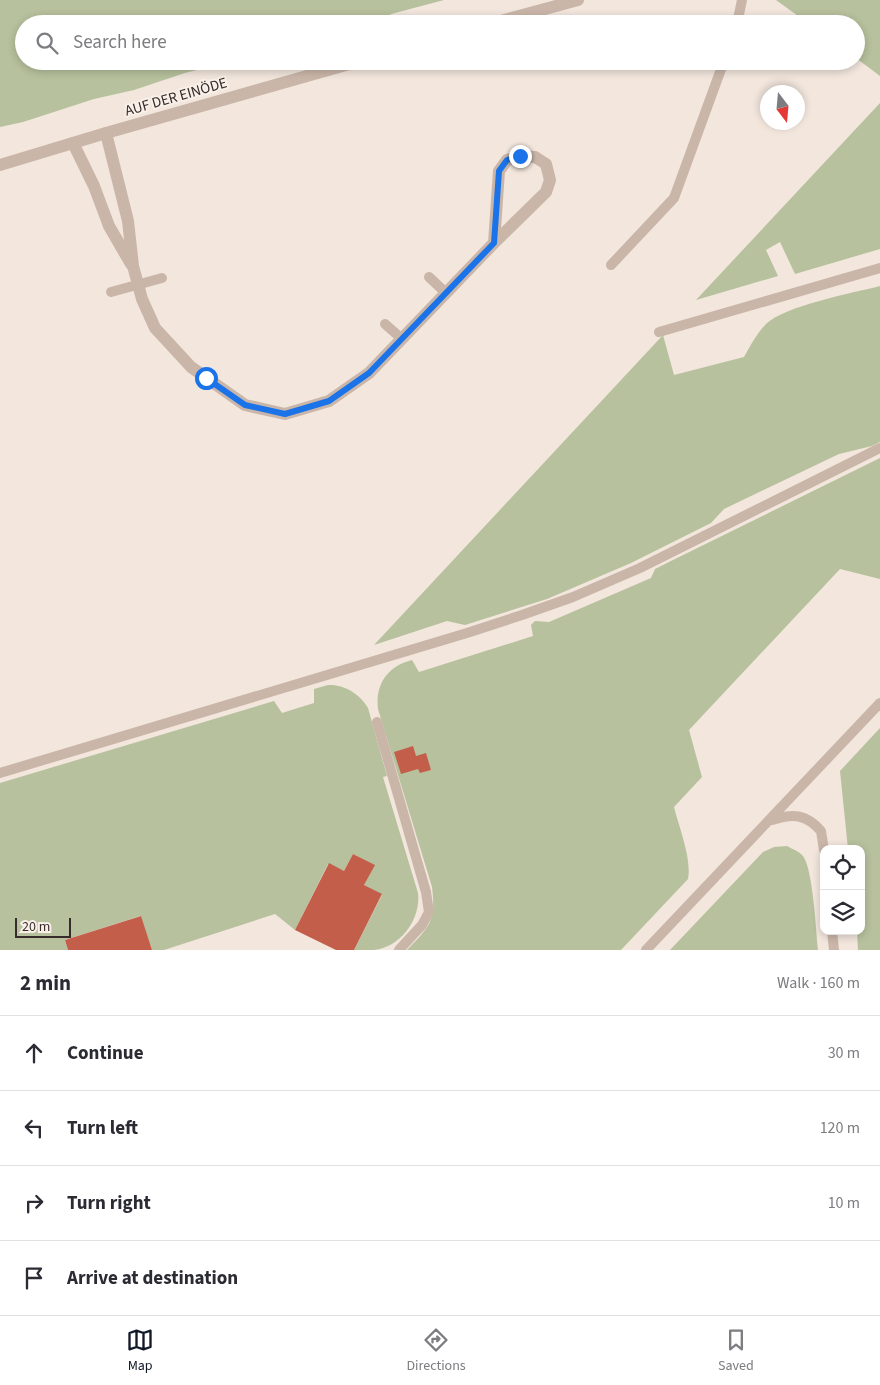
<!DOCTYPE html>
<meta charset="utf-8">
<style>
body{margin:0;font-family:"Source Sans 3",sans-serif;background:#f2f2f3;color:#2b2b33}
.controls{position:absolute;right:15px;bottom:15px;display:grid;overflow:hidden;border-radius:10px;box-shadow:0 2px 8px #0003}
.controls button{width:45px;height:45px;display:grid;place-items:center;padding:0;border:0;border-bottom:1px solid #e1e1e2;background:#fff;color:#2b2b33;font:25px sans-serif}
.compass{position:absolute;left:760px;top:85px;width:45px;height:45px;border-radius:50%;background:#fff;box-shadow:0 2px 8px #0003;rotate:164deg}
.scale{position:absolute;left:15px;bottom:12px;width:56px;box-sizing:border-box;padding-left:5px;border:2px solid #372c29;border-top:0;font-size:14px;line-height:18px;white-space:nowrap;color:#372c29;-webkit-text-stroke:4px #f9f1e9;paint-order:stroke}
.stop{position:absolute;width:15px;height:15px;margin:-11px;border:4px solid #1a73e8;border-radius:50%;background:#fff}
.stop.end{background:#1a73e8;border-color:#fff;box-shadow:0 1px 5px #0008}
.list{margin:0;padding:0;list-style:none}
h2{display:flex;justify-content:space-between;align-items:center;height:65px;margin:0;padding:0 20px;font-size:21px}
h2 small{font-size:16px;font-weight:400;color:#7c7c81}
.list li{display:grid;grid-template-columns:32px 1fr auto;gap:15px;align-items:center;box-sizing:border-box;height:75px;padding:0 20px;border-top:1px solid #e1e1e2}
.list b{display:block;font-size:19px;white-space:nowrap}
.list em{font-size:16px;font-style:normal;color:#7c7c81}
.icon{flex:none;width:28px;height:28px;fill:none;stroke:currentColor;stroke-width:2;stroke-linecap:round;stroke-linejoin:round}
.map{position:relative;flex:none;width:880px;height:950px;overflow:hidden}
.search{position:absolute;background:#fff;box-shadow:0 2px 8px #0003;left:15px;right:15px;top:15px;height:55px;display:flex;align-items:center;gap:12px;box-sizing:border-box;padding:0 18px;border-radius:28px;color:#7c7c81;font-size:19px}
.sheet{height:365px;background:#fff}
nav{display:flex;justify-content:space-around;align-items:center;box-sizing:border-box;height:70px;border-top:1px solid #e1e1e2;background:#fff;font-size:14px;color:#7c7c81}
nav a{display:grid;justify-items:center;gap:2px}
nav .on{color:#111827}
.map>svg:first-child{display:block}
</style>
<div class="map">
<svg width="880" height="950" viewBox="0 0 880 950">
<rect width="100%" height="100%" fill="#f2e6dd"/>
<!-- green -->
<g fill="#b7c19d">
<path d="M0,0H444L395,13L361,24H24V61H232L185,73L134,90L94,99L23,122L0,127Z"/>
<path d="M776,0H880V76L856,58V24H809Z"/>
<path d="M880,103V249L795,274L780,242L766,250L778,276L696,300Z"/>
<path d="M880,286V442L872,446L839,454L724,509L711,523L631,563L547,599L465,625L447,621L374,645L663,335L674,375L744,357C751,345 757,333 766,324C784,306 853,293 880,286Z"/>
<path d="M880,458V579L840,569L689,730L702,777L674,807C679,827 692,859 688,879L621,950H407C430,926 436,921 432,887L378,709C375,684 388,666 412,660L419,672L533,636L531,625L535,621L549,622L651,578L655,569L673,560Z"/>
<path d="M328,685C344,684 360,694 368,708L387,776L383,777L418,893C421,919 401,947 374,950C368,950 361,950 354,950L382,895L364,885L374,865L353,854L344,871L328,864L295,930L275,914L164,950H152L140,916L65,940L68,950H0V783L274,701L282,713L314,703V689Z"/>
<path d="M880,728V950H858L857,931H861V849H848L840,771Z"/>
<path d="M787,846C792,849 799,851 803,856C813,869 816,931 818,950H670L763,852L774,847Z"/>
</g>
<!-- building -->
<g fill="#c35e4a">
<path d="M413,746L416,756L426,753L431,770L420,773L418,769L401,774L394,752Z"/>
<path d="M353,854L375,865L364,885L382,894L354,950H336L295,930L329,863L344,871Z"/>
<path d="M141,916L152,950H68L65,940Z"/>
</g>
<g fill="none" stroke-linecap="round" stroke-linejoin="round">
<!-- service -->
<g stroke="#cab6a9" stroke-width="10">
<path d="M737,24L742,0"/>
<path d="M611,265L674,198L724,61"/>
<path d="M429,277L446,293"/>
<path d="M111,292L162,278"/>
<path d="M385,324L402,339"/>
<path d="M659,332L880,268"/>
<path d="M377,722L426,892L429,912L422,925L399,950"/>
<path d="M0,773L467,633L522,615L573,597L640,568L880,448"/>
<path d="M772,820C793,813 806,814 821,831L824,850"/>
<path d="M832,931L834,950"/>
<path d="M646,950L880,703"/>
</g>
<!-- minor -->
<g stroke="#cab6a9" stroke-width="12">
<path d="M490,24L578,0"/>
<path d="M106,133L128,221L133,266L142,299L155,328L191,367L245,405L285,414L329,401L369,373L494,243L546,192L550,180L546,164L535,157L520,156L507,160L499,171L494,243"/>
<path d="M73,143L94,186L109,226L131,264"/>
<path d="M0,165L106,133L360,61"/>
</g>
</g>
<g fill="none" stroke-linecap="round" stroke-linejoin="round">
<!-- route -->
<path stroke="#1a73e8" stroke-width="6" d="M206,378L245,405L285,414L329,401L369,373L494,243L499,171L507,160L520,156"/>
</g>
<g text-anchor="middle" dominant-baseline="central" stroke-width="4" stroke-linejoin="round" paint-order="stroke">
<!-- street labels -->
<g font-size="15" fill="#372c29" stroke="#f9f1e9">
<text transform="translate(176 97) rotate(-16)">AUF DER EINÖDE</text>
</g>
</g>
</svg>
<div class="controls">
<button><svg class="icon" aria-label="locate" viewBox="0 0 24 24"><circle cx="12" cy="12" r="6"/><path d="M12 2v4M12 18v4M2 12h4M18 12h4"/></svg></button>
<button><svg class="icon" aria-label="layers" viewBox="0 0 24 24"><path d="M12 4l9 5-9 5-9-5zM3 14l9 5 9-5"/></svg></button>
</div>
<svg class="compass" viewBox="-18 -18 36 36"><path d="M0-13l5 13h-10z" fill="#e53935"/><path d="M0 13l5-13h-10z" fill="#7c7c81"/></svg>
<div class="scale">20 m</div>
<div class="stop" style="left:206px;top:378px"></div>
<div class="stop end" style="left:520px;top:156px"></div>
<div class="search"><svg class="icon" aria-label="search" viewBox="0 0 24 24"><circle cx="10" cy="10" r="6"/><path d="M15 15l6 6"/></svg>Search here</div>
</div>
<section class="sheet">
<h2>2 min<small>Walk · 160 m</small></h2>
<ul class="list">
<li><svg class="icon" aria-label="ahead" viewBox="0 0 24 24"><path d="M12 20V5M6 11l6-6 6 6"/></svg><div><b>Continue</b></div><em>30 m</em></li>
<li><svg class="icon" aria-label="left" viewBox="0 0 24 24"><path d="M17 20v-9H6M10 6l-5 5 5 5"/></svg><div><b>Turn left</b></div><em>120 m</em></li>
<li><svg class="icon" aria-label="right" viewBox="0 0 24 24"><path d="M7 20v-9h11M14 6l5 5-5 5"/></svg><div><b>Turn right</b></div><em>10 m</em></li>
<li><svg class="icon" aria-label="arrive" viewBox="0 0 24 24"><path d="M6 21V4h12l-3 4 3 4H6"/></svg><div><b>Arrive at destination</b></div></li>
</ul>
</section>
<nav>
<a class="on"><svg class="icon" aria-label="map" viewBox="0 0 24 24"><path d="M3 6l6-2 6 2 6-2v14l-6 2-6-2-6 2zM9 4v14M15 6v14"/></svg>Map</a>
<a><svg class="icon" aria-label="directions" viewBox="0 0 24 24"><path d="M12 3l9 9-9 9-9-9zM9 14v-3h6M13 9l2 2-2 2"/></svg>Directions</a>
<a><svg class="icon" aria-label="saved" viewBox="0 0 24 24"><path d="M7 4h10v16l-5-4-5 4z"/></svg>Saved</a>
</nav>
